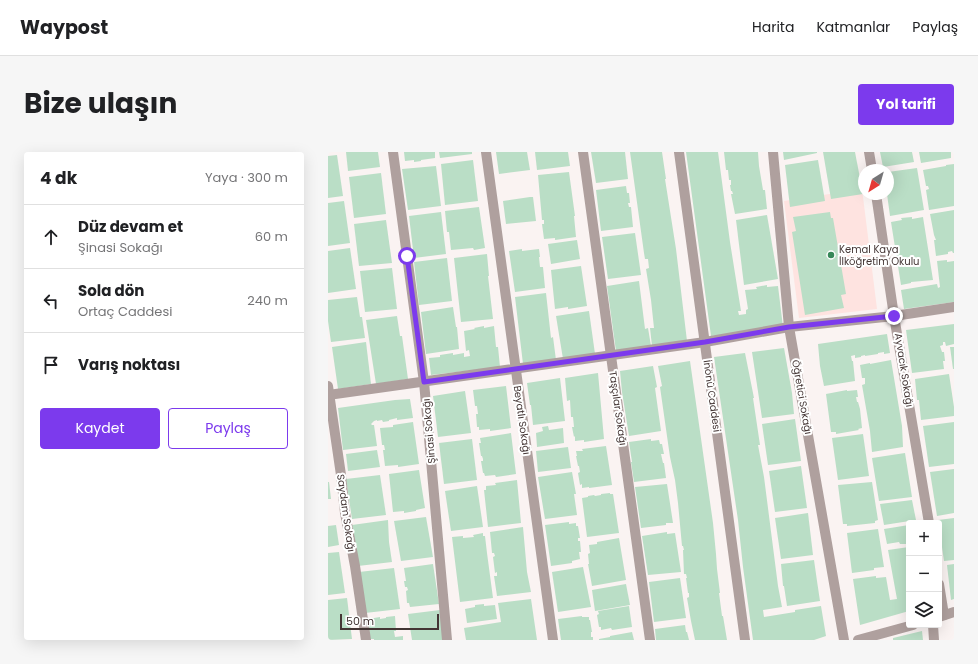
<!DOCTYPE html>
<html lang="tr">
<meta charset="utf-8">
<style>
body{margin:0;font-family:Poppins,sans-serif;background:#f6f6f6;color:#202124}
.controls{position:absolute;right:12px;bottom:12px;display:grid;overflow:hidden;border-radius:4px;box-shadow:0 4px 16px #0002}
.controls button{width:36px;height:36px;display:grid;place-items:center;padding:0;border:0;border-bottom:1px solid #e0e0e0;background:#fff;color:#202124;font:20px sans-serif}
.compass{position:absolute;left:530px;top:12px;width:36px;height:36px;border-radius:50%;background:#fff;box-shadow:0 4px 16px #0002;rotate:217deg}
.scale{position:absolute;left:12px;bottom:10px;width:99px;box-sizing:border-box;padding-left:4px;border:2px solid #433534;border-top:0;font-size:11px;line-height:14px;white-space:nowrap;color:#433534;-webkit-text-stroke:3px #fff;paint-order:stroke}
.stop{position:absolute;width:12px;height:12px;margin:-9px;border:3px solid #7c3aed;border-radius:50%;background:#fff}
.stop.end{background:#7c3aed;border-color:#fff;box-shadow:0 1px 4px #0008}
.list{margin:0;padding:0;list-style:none}
h2{display:flex;justify-content:space-between;align-items:center;height:52px;margin:0;padding:0 16px;font-size:17px}
h2 small{font-size:13px;font-weight:400;color:#757577}
.list li{display:grid;grid-template-columns:26px 1fr auto;gap:12px;align-items:center;box-sizing:border-box;height:64px;padding:0 16px;border-top:1px solid #e0e0e0}
.list b{display:block;font-size:15px;white-space:nowrap}
.list p{margin:0;font-size:13px;white-space:nowrap;color:#757577}
.list em{font-size:13px;font-style:normal;color:#757577}
.actions{display:flex;gap:8px;padding:12px 16px}
.actions a{flex:1;padding:9px 0;border:1px solid #7c3aed;border-radius:4px;text-align:center;font-size:14px;color:#7c3aed}
.actions .main{background:#7c3aed;color:#fff}
.icon{flex:none;width:22px;height:22px;fill:none;stroke:currentColor;stroke-width:2;stroke-linecap:round;stroke-linejoin:round}
.map{position:relative;flex:none;width:626px;height:488px;overflow:hidden;border-radius:4px}
header{display:flex;align-items:center;gap:24px;box-sizing:border-box;height:56px;padding:0 20px;background:#fff;border-bottom:1px solid #e0e0e0}
header strong{font-size:19px}
nav{display:flex;gap:22px;margin-inline-start:auto;font-size:14px}
.intro{display:flex;align-items:center;justify-content:space-between;box-sizing:border-box;height:96px;padding:0 24px}
h1{margin:0;font-size:28px}
.button{padding:10px 18px;border-radius:4px;background:#7c3aed;color:#fff;font-size:14px;font-weight:700}
main{display:flex;gap:24px;padding:0 24px}
aside{flex:1;background:#fff;border-radius:4px;box-shadow:0 4px 16px #0002}
.map>svg:first-child{display:block}
</style>
<header>
<strong>Waypost</strong>
<nav><a>Harita</a><a>Katmanlar</a><a>Paylaş</a></nav>
</header>
<div class="intro"><h1>Bize ulaşın</h1><a class="button">Yol tarifi</a></div>
<main>
<aside>
<h2>4 dk<small>Yaya · 300 m</small></h2>
<ul class="list">
<li><svg class="icon" aria-label="ahead" viewBox="0 0 24 24"><path d="M12 20V5M6 11l6-6 6 6"/></svg><div><b>Düz devam et</b><p>Şinasi Sokağı</p></div><em>60 m</em></li>
<li><svg class="icon" aria-label="left" viewBox="0 0 24 24"><path d="M17 20v-9H6M10 6l-5 5 5 5"/></svg><div><b>Sola dön</b><p>Ortaç Caddesi</p></div><em>240 m</em></li>
<li><svg class="icon" aria-label="arrive" viewBox="0 0 24 24"><path d="M6 21V4h12l-3 4 3 4H6"/></svg><div><b>Varış noktası</b></div></li>
</ul>
<div class="actions"><a class="main">Kaydet</a><a>Paylaş</a></div>
</aside>
<div class="map">
<svg width="626" height="488" viewBox="0 0 626 488">
<rect width="100%" height="100%" fill="#faf3f2"/>
<!-- built -->
<path fill="#fee3e0" d="M534,37L549,157L471,166L456,49Z"/>
<!-- building -->
<g fill="#badec6">
<path d="M18,0H50L52,15L20,19Z"/>
<path d="M76,0H107V6L93,8V9L86,10V8L77,9Z"/>
<path d="M111,0H144V2L112,6Z"/>
<path d="M168,0H199L202,18L171,22Z"/>
<path d="M207,0H240L242,14L209,18Z"/>
<path d="M263,0H297L300,27L268,31Z"/>
<path d="M302,0H334L338,27H337L348,97L359,189L324,194L322,176H326L323,148L318,117L321,116L320,107H317L316,101Z"/>
<path d="M358,0H390L402,90L413,159H410L411,163L418,162V158L420,157L417,138L429,137L428,135L439,133V135L450,134L455,175L383,184Z"/>
<path d="M396,0H430L431,14L435,38H437L439,57L407,62L403,42H405L404,39H403L402,33H403V28H401L400,18H398Z"/>
<path d="M455,0H489V1L456,8Z"/>
<path d="M495,0H527L535,42L503,47Z"/>
<path d="M552,0H584L586,10L555,15Z"/>
<path d="M591,0H623V6L593,11Z"/>
<path d="M9,3L15,44L0,46V4Z"/>
<path d="M145,8L150,49L117,53L113,12Z"/>
<path d="M490,8L497,49L462,55L457,13Z"/>
<path d="M626,12V54L601,58L598,38L601,37L600,34H598L595,18L618,14V13Z"/>
<path d="M108,14L113,54L80,58L74,17Z"/>
<path d="M589,16L596,58L562,64L559,42H560V20Z"/>
<path d="M241,20L247,64H246L248,85L227,88V86L216,87L214,72H216V68H214L210,23Z"/>
<path d="M53,21L58,62L26,66L21,25Z"/>
<path d="M298,34L299,41H301L302,51H300L301,55H303L305,75L273,79L268,38Z"/>
<path d="M202,45H205L208,69L178,72L175,49Z"/>
<path d="M16,49L22,91L0,94V51Z"/>
<path d="M151,55L157,96L146,98L145,96L123,98L121,80H119L117,59Z"/>
<path d="M626,58V101H625L624,99L620,100V102L608,104L606,88H608L606,83L602,62Z"/>
<path d="M113,60L118,102L86,106L81,64Z"/>
<path d="M502,60L503,66H505L518,142L513,143L516,156L477,163L464,80L468,79L465,65Z"/>
<path d="M439,63L450,127L416,133L408,68Z"/>
<path d="M584,65V67L595,65L605,128L583,130V131L573,133L563,70L574,68L573,66Z"/>
<path d="M58,68L64,111L31,114L26,72Z"/>
<path d="M307,81L313,123L280,127L274,85Z"/>
<path d="M249,88L252,107L223,112L220,92Z"/>
<path d="M22,96L28,137L0,141V99Z"/>
<path d="M194,97V99L211,97L212,105H211L212,115H215L217,136L187,140L181,99Z"/>
<path d="M159,102L161,124H160L165,167L133,170L126,106Z"/>
<path d="M119,106L124,149L91,153L86,110Z"/>
<path d="M619,108V110L626,109V150L576,157L573,138L609,132L610,136L612,135L609,109Z"/>
<path d="M253,114L259,154L240,157V155L227,157L223,118Z"/>
<path d="M64,116L69,157L37,160L32,119Z"/>
<path d="M311,129L317,177L320,176L323,194L288,199L279,134Z"/>
<path d="M218,141L223,186L225,185L228,208L195,212L187,145Z"/>
<path d="M29,145L32,165H34L37,186L3,190L0,169V148Z"/>
<path d="M125,155L128,175H129L131,197L98,202L93,160Z"/>
<path d="M261,159L267,202L235,207L228,164Z"/>
<path d="M69,164L72,184H74L80,227L48,232L38,168Z"/>
<path d="M626,172V192L618,194L617,190H615V193L612,194L614,200H616L617,209H615L616,217L584,221L578,178Z"/>
<path d="M156,174V176L166,174L168,195H170L172,215L103,223L101,206L112,205V203L125,201V203L136,201V205L142,204L141,198L138,199L136,179L147,177L146,176Z"/>
<path d="M559,182L562,201L556,202V200L550,201V202L537,204V203L533,204V205L527,206V203L523,204L524,209H525L527,229L496,234L492,214L490,192Z"/>
<path d="M38,190L43,232L10,237L4,195Z"/>
<path d="M622,195H626V217H625Z"/>
<path d="M456,196L464,241L466,262L434,266L424,200Z"/>
<path d="M417,201L426,246H425L432,293H430L436,325L450,434L454,455L435,458L436,465L467,460V458L493,454L498,484L486,488H425L415,415L410,368L386,205Z"/>
<path d="M563,208L574,274L575,295L544,300L542,279L534,233L537,232V226H534L532,213L542,211V212Z"/>
<path d="M362,209L385,371L388,402L389,417L392,441H391L394,464H395L399,488H367L363,469L359,446L361,445V441H360L358,426H359L358,422H356L355,398H356L355,394H354L350,351L347,328L342,305L332,235L334,234L330,214Z"/>
<path d="M325,214L329,235L327,236L333,279L301,284L294,240L292,219Z"/>
<path d="M270,221L276,287L256,290V288L247,289V284L246,285L244,275H246L245,265H243L242,248L239,249L237,226Z"/>
<path d="M621,222L626,255V264L593,268L591,248H589L587,227Z"/>
<path d="M232,226L237,269L205,273L203,253H202L199,231Z"/>
<path d="M178,234L183,276L162,279V277L151,278V275H149L148,262H150L149,254H147L145,238Z"/>
<path d="M519,238V239L529,238L530,245H528L529,250H530L532,257L534,276L530,277L531,278L508,282V280H503L498,242Z"/>
<path d="M137,239L143,281L110,285L105,244Z"/>
<path d="M82,247L85,266L69,268V266L61,268V269L55,270L54,268L49,269V268L46,269L43,272L44,273H46L49,294L15,298L10,256L67,248Z"/>
<path d="M467,267L473,309L440,313L434,272Z"/>
<path d="M85,270L91,312L70,315V313L57,314L55,298H57L56,293H54L52,276L65,275V273Z"/>
<path d="M626,270V312L601,315L595,274Z"/>
<path d="M220,274L221,278L235,276L236,291L209,295L208,281L215,279L214,275Z"/>
<path d="M183,281L188,322L168,325L167,323L157,324L156,321H155L153,309H155V307L154,304H153L151,291H153L152,286Z"/>
<path d="M535,282L541,324L510,328L504,286Z"/>
<path d="M144,287L149,328L116,332L111,291Z"/>
<path d="M323,287V289L331,288L332,292H334L336,302H333L335,311H336L338,326L306,330L303,310H304L301,290Z"/>
<path d="M278,294L284,333L261,336V335L254,336V332L252,333L250,321L252,320L251,314H250L248,304H249L248,299H255L254,297Z"/>
<path d="M240,295L243,316L210,320L208,299Z"/>
<path d="M49,298L52,315L20,319L18,302Z"/>
<path d="M577,301L584,345L551,349L544,306Z"/>
<path d="M473,314L479,356L447,360L441,319Z"/>
<path d="M626,317V361L609,364L602,320Z"/>
<path d="M91,318L97,356L88,358V359L76,361V359L65,360L61,322Z"/>
<path d="M244,320L248,342H246L249,363L217,367L210,325Z"/>
<path d="M52,323L58,363L24,367L18,327Z"/>
<path d="M189,328L193,371L160,375L156,338H158V334L168,333L167,331Z"/>
<path d="M0,330H1L3,347H0Z"/>
<path d="M544,330L550,368L547,369V371L519,374V372H515L510,333Z"/>
<path d="M339,332L345,371H338V373L313,376L307,335Z"/>
<path d="M149,334L155,375L123,379L117,339Z"/>
<path d="M282,341V342H285L291,381L259,385L254,346L260,345V344L266,343L267,344L273,343V342Z"/>
<path d="M584,348L588,368L556,373L552,352Z"/>
<path d="M480,361L485,403L453,407L447,366Z"/>
<path d="M98,365L105,405L73,409L66,369Z"/>
<path d="M626,366V408L616,409L610,368Z"/>
<path d="M60,368L61,390L64,410L30,414L24,373Z"/>
<path d="M241,370V372L248,371V374H250L252,386H250V389H252L253,400H251L252,407L244,409V411L223,414L217,373Z"/>
<path d="M8,373L11,393L0,395V374Z"/>
<path d="M581,373V389L578,390V392H572L571,390L559,392L556,377Z"/>
<path d="M195,375L199,420L203,440L169,444L166,424H169V420L167,421L165,405L167,404L166,401H164L162,380Z"/>
<path d="M550,377L556,415L546,416V418L524,421L519,381Z"/>
<path d="M339,380V382L347,381L353,420L320,423L314,384Z"/>
<path d="M155,381V384H157L159,401L165,446L132,450L124,385L135,384V386L146,385L145,383Z"/>
<path d="M291,386L298,428L264,434L260,412H261L260,402L262,401L261,393L269,392V390Z"/>
<path d="M581,395V459L532,473L525,427L548,424V426L558,425L562,448L569,447L560,398Z"/>
<path d="M11,400L17,441L0,443V401Z"/>
<path d="M486,408L489,429L492,449L459,454L456,434H455L453,412Z"/>
<path d="M105,412L111,452L82,455L81,451H79L78,439L80,438L79,435H77L76,429H78L76,416Z"/>
<path d="M626,412V447L623,448L619,413Z"/>
<path d="M255,415L263,455L230,460L224,420Z"/>
<path d="M66,416L72,457L37,461L31,420Z"/>
<path d="M352,426L358,466L326,470L321,430Z"/>
<path d="M298,432L302,453L267,459L264,438Z"/>
<path d="M19,446L24,487L0,488V448Z"/>
<path d="M203,447L209,488H138L136,476L173,470L170,451Z"/>
<path d="M156,452V454L167,453L169,467L139,471L137,457L147,455V453Z"/>
<path d="M301,454L304,475L284,478L283,476L273,478V475H271L269,463L271,462L270,459Z"/>
<path d="M112,458L116,488H84L80,462Z"/>
<path d="M67,464L68,479H66L67,485L75,484V488H46V487H42L40,467L52,465V467L58,466V465Z"/>
<path d="M254,464V465H261V468H262L264,480H263V485H265V488H233L230,467Z"/>
<path d="M357,473L358,480H359L361,488H328L327,477Z"/>
<path d="M594,479L595,488H565V486Z"/>
<path d="M304,480L306,488H271V487L282,485V484Z"/>
</g>
<g fill="none" stroke-linecap="round" stroke-linejoin="round">
<!-- minor -->
<g stroke="#afa09e" stroke-width="10">
<path d="M65,0L96,230L119,488"/>
<path d="M158,0L225,488"/>
<path d="M255,0L322,488"/>
<path d="M445,0L461,175L516,488"/>
<path d="M541,0L544,18"/>
<path d="M548,42L566,164L601,371"/>
<path d="M0,234L13,323L17,361L27,414L38,488"/>
<path d="M0,243L377,190L461,175L566,164L626,155"/>
<path d="M611,432L616,463"/>
<path d="M605,473L606,488"/>
</g>
<!-- tertiary -->
<g stroke="#afa09e" stroke-width="10">
<path d="M351,0L417,488"/>
<path d="M611,465L626,460"/>
<path d="M530,488L585,473"/>
</g>
</g>
<g fill="none" stroke-linecap="round" stroke-linejoin="round">
<!-- route -->
<path stroke="#7c3aed" stroke-width="5" d="M79,104L96,230L377,190L461,175L566,164"/>
</g>
<!-- markers -->
<circle fill="#378859" stroke="#fff" stroke-width="1.5" cx="503" cy="103" r="4"/>
<g text-anchor="middle" dominant-baseline="central" stroke-width="4" stroke-linejoin="round" paint-order="stroke">
<!-- poi labels -->
<g font-size="10" fill="#433534" stroke="#fff" text-anchor="start">
<text x="511" y="97">Kemal Kaya<tspan x="511" dy="12">İlköğretim Okulu</tspan></text>
</g>
<!-- street labels -->
<g font-size="10" fill="#433534" stroke="#fff">
<text transform="translate(576 218) rotate(81)">Ayvacık Sokağı</text>
<text transform="translate(384 244) rotate(82)">İnönü Caddesi</text>
<text transform="translate(474 245) rotate(80)">Öğretici Sokağı</text>
<text transform="translate(290 256) rotate(82)">Taşçılar Sokağı</text>
<text transform="translate(194 268) rotate(82)">Beyatlı Sokağı</text>
<text transform="translate(101 279) rotate(-95)">Şinasi Sokağı</text>
<text transform="translate(18 361) rotate(82)">Saydam Sokağı</text>
</g>
</g>
</svg>
<div class="controls">
<button>+</button>
<button>−</button>
<button><svg class="icon" aria-label="layers" viewBox="0 0 24 24"><path d="M12 4l9 5-9 5-9-5zM3 14l9 5 9-5"/></svg></button>
</div>
<svg class="compass" viewBox="-18 -18 36 36"><path d="M0-13l5 13h-10z" fill="#e53935"/><path d="M0 13l5-13h-10z" fill="#757577"/></svg>
<div class="scale">50 m</div>
<div class="stop" style="left:79px;top:104px"></div>
<div class="stop end" style="left:566px;top:164px"></div>
</div>
</main>
